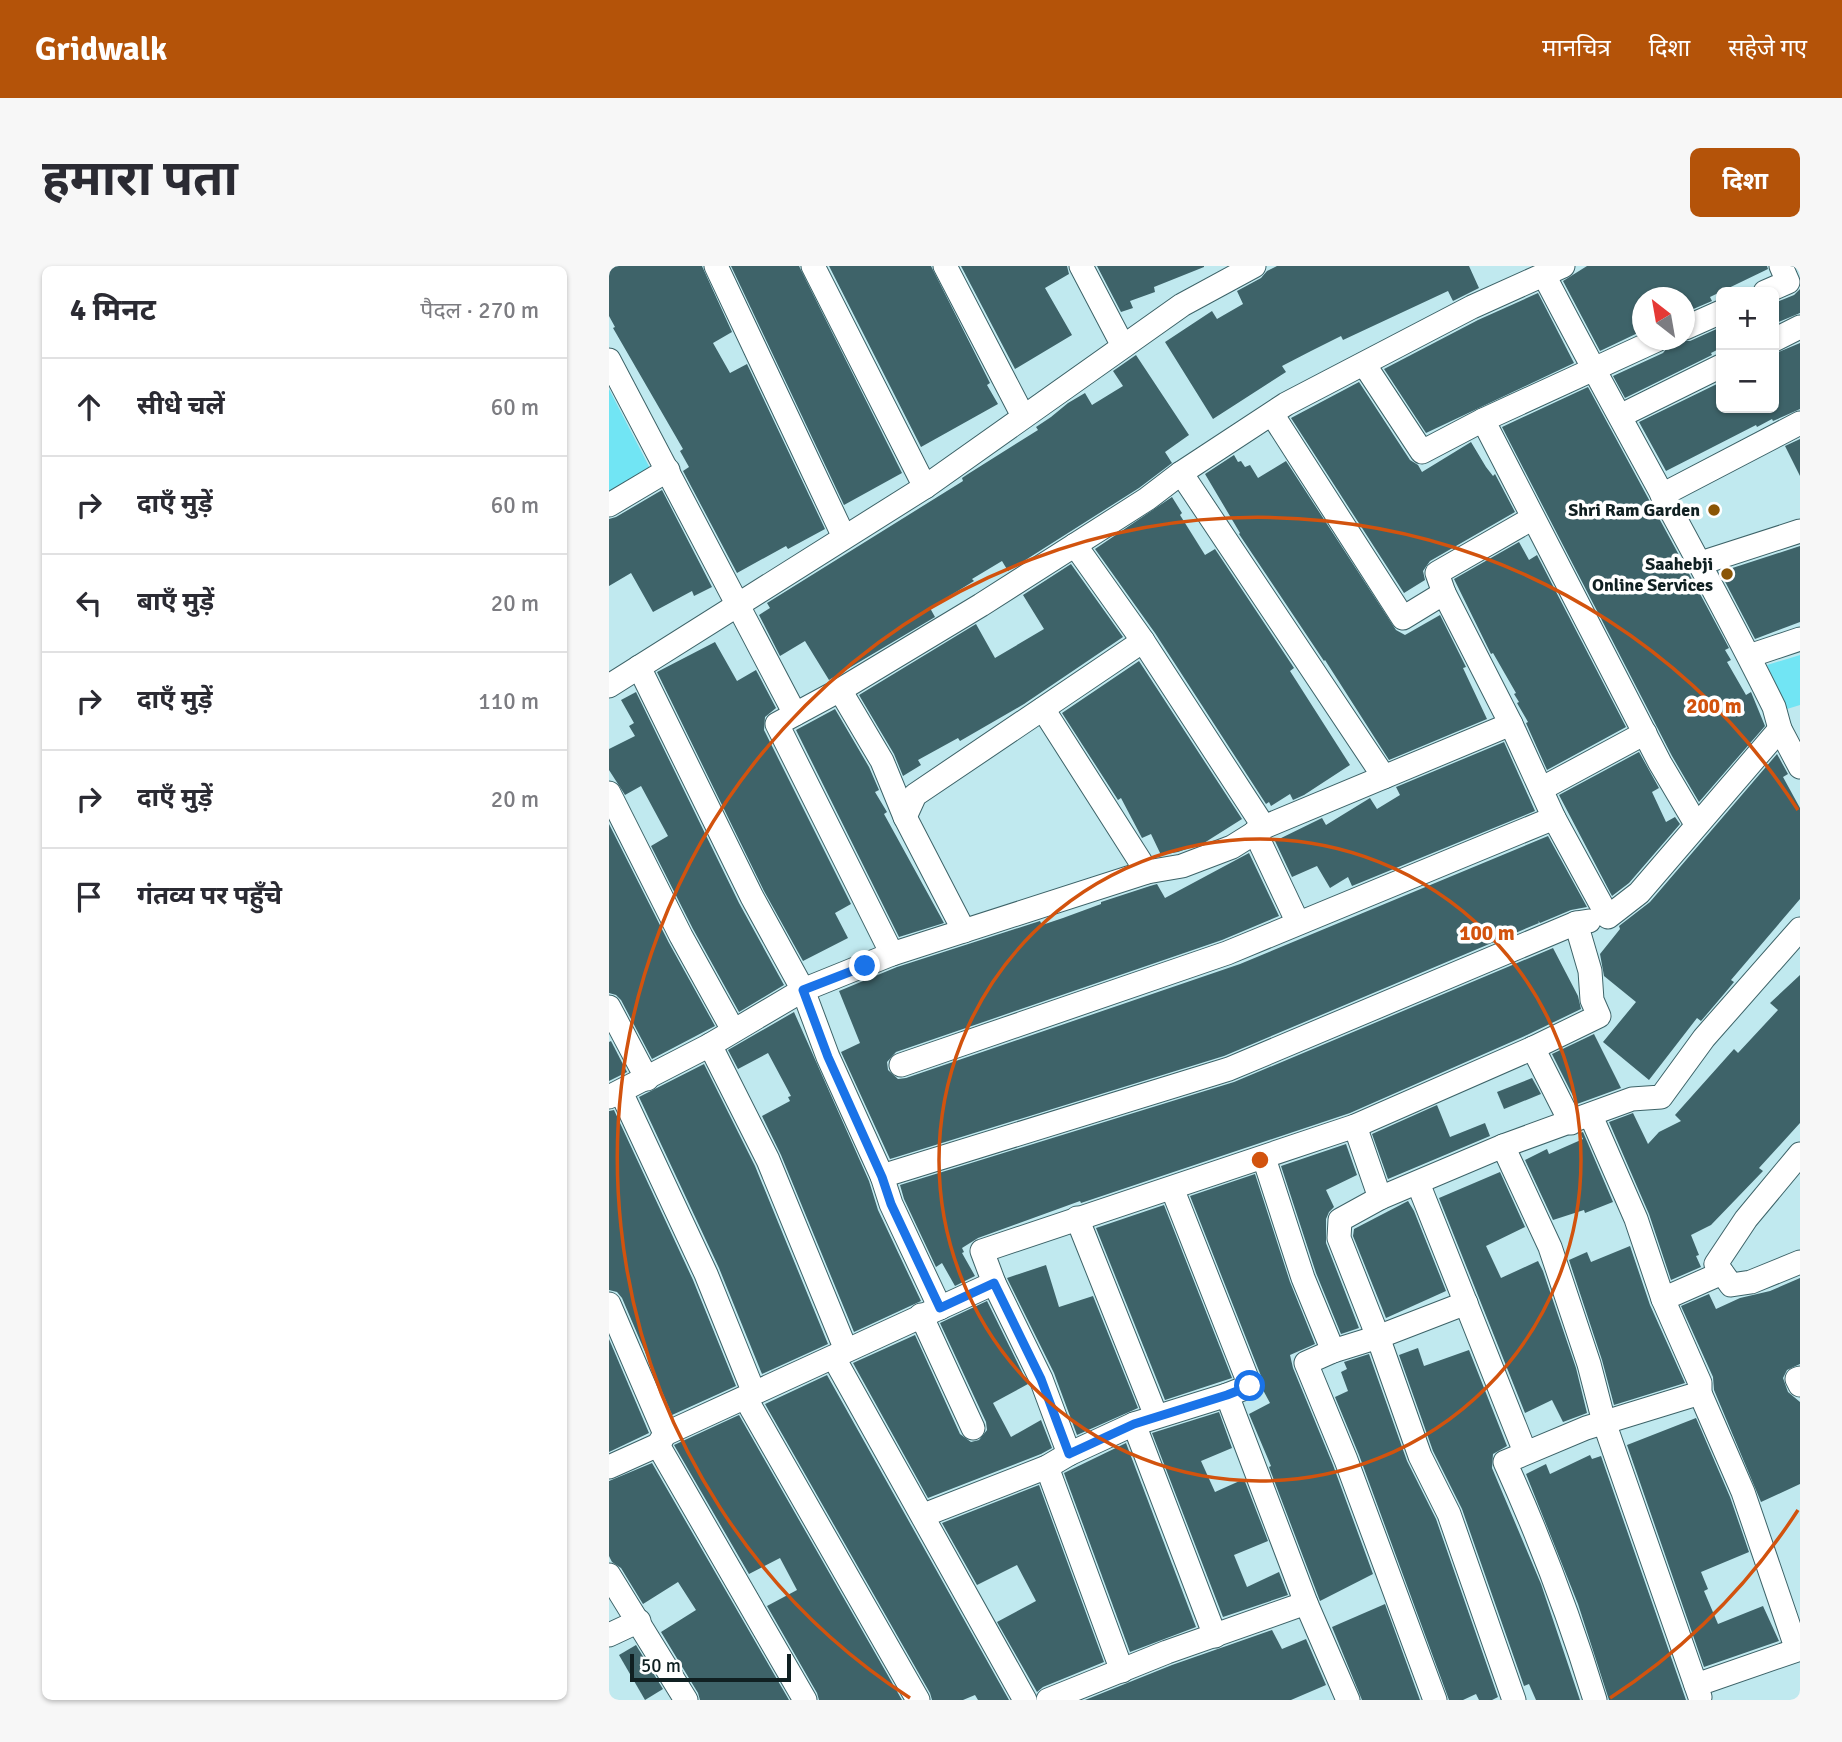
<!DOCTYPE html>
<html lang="hi">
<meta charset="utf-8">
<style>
body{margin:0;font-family:Signika,"Noto Sans Devanagari",sans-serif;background:#f7f7f7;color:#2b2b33}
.controls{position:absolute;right:21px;top:21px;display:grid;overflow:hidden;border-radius:10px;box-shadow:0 2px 5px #0004}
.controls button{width:63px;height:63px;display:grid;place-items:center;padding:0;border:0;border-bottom:2px solid #e1e1e2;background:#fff;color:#2b2b33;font:35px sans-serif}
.compass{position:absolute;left:1023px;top:21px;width:63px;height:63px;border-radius:50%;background:#fff;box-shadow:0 2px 5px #0004;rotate:329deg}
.scale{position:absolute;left:21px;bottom:18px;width:161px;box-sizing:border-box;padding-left:7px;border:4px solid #102022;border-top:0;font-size:19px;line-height:24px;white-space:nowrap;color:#102022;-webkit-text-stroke:5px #fff;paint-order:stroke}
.stop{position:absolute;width:21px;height:21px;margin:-16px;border:5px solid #1a73e8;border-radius:50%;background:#fff}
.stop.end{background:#1a73e8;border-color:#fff;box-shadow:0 2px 7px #0008}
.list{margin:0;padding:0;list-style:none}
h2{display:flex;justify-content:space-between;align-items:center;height:91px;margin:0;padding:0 28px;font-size:30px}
h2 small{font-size:23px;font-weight:400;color:#7c7c81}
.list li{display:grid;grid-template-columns:46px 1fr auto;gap:21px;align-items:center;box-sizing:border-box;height:98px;padding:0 28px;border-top:2px solid #e1e1e2}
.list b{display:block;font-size:26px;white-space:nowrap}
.list em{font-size:23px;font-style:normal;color:#7c7c81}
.icon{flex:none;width:38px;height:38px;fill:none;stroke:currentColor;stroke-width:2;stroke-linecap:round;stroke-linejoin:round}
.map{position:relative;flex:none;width:1191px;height:1434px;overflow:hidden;border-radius:10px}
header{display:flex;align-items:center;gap:42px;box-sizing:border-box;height:98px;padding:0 35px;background:#b45309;color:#fff}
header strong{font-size:33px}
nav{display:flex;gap:38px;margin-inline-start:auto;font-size:24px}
.intro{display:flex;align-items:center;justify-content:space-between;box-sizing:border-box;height:168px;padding:0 42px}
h1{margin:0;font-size:49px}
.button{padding:18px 32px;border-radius:10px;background:#b45309;color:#fff;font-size:24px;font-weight:700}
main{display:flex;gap:42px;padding:0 42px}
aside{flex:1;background:#fff;border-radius:10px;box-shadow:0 2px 5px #0004}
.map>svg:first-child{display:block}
</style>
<header>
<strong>Gridwalk</strong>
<nav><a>मानचित्र</a><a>दिशा</a><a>सहेजे गए</a></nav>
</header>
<div class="intro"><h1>हमारा पता</h1><a class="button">दिशा</a></div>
<main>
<aside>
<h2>4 मिनट<small>पैदल · 270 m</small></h2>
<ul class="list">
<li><svg class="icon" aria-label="ahead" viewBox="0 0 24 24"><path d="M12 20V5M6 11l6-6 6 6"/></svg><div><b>सीधे चलें</b></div><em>60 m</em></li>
<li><svg class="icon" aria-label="right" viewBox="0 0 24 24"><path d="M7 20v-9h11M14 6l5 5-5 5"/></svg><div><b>दाएँ मुड़ें</b></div><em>60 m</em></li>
<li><svg class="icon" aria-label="left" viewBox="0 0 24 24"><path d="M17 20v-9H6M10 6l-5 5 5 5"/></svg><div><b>बाएँ मुड़ें</b></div><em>20 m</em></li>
<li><svg class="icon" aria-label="right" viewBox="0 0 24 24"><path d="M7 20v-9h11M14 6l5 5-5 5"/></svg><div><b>दाएँ मुड़ें</b></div><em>110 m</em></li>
<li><svg class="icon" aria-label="right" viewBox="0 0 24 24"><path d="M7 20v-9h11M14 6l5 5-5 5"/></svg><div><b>दाएँ मुड़ें</b></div><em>20 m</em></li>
<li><svg class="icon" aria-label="arrive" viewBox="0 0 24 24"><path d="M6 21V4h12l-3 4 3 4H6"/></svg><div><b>गंतव्य पर पहुँचे</b></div></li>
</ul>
</aside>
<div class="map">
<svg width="1191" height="1434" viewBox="0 0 1191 1434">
<rect width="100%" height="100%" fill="#c0e9ef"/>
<!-- green -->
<g fill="#71e5f4">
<path d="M0,123L45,210L0,237Z"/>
<path d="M1191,389V439L1178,443L1158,399Z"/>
</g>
<!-- building -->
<g fill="#3e6369">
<path d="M0,0H93L123,66L104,77L121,107L138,98L216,263L179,283L177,280L128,307L74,205L80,201L71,185L74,183L4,62L6,61L0,50Z"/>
<path d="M122,0H190L293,207L235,239Z"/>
<path d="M220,0H322L381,117L378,119L389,138L312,181Z"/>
<path d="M352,0H458L460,8L436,22L463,69L406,103Z"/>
<path d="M488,0H595V1L545,21L546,26L521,35L524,42L512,46Z"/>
<path d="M668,0H860L870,22L844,35L839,25L734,74L732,70L702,85L673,100L677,106L604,153L556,76L603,45L608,53L634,38L628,25L652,12L658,5Z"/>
<path d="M978,0H1158L1159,3L1101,31L1103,35L1075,47V32H1033V65L991,85L954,15Z"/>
<path d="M1191,23V47L1165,58V37L1185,29Z"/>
<path d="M929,27L965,97L817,167L775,103L869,54Z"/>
<path d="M1112,61V82L1102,87L1103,89L1016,132L1004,110L1054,87L1062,77L1068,74L1081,75Z"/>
<path d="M1191,77V143L1164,155L1163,153L1148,161L1147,159L1057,205L1030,156L1112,116V142H1165V88Z"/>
<path d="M527,89L580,169L556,186L563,197L530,222L399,305L393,295L363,313L365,315L321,342L326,351L220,414L196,375L171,390L150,349L161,342L158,337L354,215L353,212L359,208L429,164L427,161L442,151L459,137L476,127L483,139L514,120L504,105Z"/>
<path d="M750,116L801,194L809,199L813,206L862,176L877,201L884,210L886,208L906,246L821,295L814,305L816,314L795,327L682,152Z"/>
<path d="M979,121L1097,339L1120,382L1116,384L1122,394L1118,396L1137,429L1142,426L1156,460L1090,536L1063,490L893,161Z"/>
<path d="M1191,173V210L1176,180Z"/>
<path d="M625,189L629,196L632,195L636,201L641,199L649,212L677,195L787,364L796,369L831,349L857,401L854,402L878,453L780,494L716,394L715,395L630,268L631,267L596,208Z"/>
<path d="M53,224L103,321L85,330L83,325L44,346L22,307L0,320V253L7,251Z"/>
<path d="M563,231L573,247L571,249L596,289L606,283L685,402L681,405L741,499L695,529L684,534L681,528L662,540L660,536L657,538L546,367L486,283Z"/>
<path d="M910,276L920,294L928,289L1017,461L938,504L917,457L919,456L908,437L910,436L905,428L907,427L884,387L882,388L845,313Z"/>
<path d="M1191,280V356L1146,373L1111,306Z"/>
<path d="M462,298L514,371L415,438L351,475L349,472L309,494L312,499L294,510L285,488L250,429L367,358L386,392L435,363L414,329Z"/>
<path d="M106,376L128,415L147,404L167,442L156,451L155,464L242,638L226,647L239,672L194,695L155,625L48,406Z"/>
<path d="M530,395L633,553L595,577L569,586L552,589L542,568L533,572L512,532L509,534L453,447Z"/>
<path d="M27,426L130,637L175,719L130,746L84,663L42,580L59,570L32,520L16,529L0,504V483L26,470L20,460L25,457L12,434Z"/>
<path d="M226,443L260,501L270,524L266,526L278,546L275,548L335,657L290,671L187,464Z"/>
<path d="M895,476L926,545L743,620L739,611L721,622L708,600L683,611L666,575L713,552L717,559L761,532L768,543L791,529L787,521Z"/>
<path d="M1030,486L1050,522L1043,526L1057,556L1066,551L1071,558L1020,617L1003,630L950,529Z"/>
<path d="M1168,488L1179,508L1174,511L1191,542V633L1122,714L1125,716L1115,728L1092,755L1088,752L1040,814L994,776L1027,736L995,710L991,688L1011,663L1010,660L1041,636Z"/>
<path d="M0,558L60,677L106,760L43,793L12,734L7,729L0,727Z"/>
<path d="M939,570L978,641L962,644L931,657L929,655L930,657L615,790L281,893L232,786L251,777L230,725L288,701L431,655L433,659L454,652L492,638V636L541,620L548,618L556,632L640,587L670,650L613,674L287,786L278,796L279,804L289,813L297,812L631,698Z"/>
<path d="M944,682L969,730L972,743L918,769L741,847L472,937L471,935L369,972L353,982L355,986L353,987L366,1010L346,1020L333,997L327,1001L295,933L291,919L625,816Z"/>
<path d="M1191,709V857L1150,902L1154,905L1102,959L1082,969L1090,989L1087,990L1092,1001L1062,1014L1040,948L1000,856L1024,847L1039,878L1050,866L1072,855L1066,849L1125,783L1129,787L1169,744L1161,737Z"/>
<path d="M185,746L260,915L269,944L312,1035L245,1066L172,889L153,850L181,835L179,831L182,830L159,787L129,803L119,784Z"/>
<path d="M985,768L1012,822L968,838L943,788Z"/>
<path d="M2,775L18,806L0,815V776Z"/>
<path d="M95,798L146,900L219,1078L153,1108L110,1002L30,831Z"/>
<path d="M923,812L932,828L895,843L888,826Z"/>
<path d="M828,839L841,871L876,857L881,870L779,913L763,868Z"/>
<path d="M5,844L84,1014L127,1120L63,1149L13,1032L8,1026L0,1024V845Z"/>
<path d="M974,866L1004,936L976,947L975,944L944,954L916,894L938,883L940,888L974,873L971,867Z"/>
<path d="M737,878L748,909L717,924L725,941L720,946L717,953V977L750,1062L732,1068L707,1007L672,900Z"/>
<path d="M891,906L916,961L877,980L892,1012L929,995L934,1005L967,1102L978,1147L954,1156L943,1134L916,1147L830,932Z"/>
<path d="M646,908L681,1016L706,1078L681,1089L684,1102L724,1199L764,1308L711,1335L660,1201L662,1200L640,1148L661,1137L654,1124V1115L581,930Z"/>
<path d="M799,935L805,945L837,1025L777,1052L744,970L745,963Z"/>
<path d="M555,939L623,1112L556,1134L487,962Z"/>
<path d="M1021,980L1041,1039L1076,1117L1005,1139L993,1094L960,994L978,986L982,996Z"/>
<path d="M437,999L450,1041L484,1030L529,1142L468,1169L445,1107L398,1012Z"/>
<path d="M1191,1012V1098L1178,1104L1174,1112L1179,1126L1191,1136V1218L1152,1236L1105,1124L1104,1111L1072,1040L1100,1028L1107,1043L1131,1032L1161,1025Z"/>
<path d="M378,1035L419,1118L384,1137L402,1171L432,1154L443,1182L432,1188L319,1232L244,1097L306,1069L351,1168L362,1176L370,1174L378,1164L377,1156L331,1057Z"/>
<path d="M0,1073L40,1167L0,1186Z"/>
<path d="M809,1082L815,1100L860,1084L898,1180L884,1188L883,1202L932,1318L971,1434H927L920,1418L915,1420L853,1243L824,1185L790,1089Z"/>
<path d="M760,1088L798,1195L827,1253L889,1431L883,1434H870L867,1428L854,1434H840L750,1189L726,1131L739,1125L732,1106L738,1103L735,1096Z"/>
<path d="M218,1109L400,1434H369L366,1429L354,1434H323L321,1427L156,1138Z"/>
<path d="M610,1146L623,1182L592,1195L606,1226L635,1213L659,1275L625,1289L638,1321L670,1306L679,1329L614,1351L543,1167Z"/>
<path d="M130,1149L293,1434H210L208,1427L158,1340L188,1324L171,1292L140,1308L65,1179Z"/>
<path d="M1087,1152L1121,1231L1140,1286L1092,1306L1099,1323L1095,1325L1109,1358L1154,1340L1170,1375L1095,1401L1018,1179Z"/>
<path d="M517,1177L587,1361L521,1386L455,1207Z"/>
<path d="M981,1189L983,1193L992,1190L1077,1434H1000L969,1338L917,1208L937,1198L941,1208Z"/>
<path d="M43,1197L180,1434H91L89,1427L52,1366L87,1344L69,1316L34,1338L12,1302L3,1296L0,1290V1215Z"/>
<path d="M430,1219L495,1396L434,1421L428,1426L388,1356L427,1335L408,1299L368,1319L333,1257Z"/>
<path d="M776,1338L811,1434H753L723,1361Z"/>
<path d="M663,1364L673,1383L697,1373L717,1419L682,1434H476L563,1399Z"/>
<path d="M27,1379L54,1423L36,1434L10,1389Z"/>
</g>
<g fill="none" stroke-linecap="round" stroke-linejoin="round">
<defs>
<g id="minor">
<path d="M107,0L235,271"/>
<path d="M204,0L316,221"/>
<path d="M336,0L414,150"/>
<path d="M472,0L514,80"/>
<path d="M935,9C1010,154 1093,295 1165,441L1171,463L1191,501"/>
<path d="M1156,26L1179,16L1172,0"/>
<path d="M1076,62L1112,46"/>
<path d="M1165,74L1191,61"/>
<path d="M0,94L186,448"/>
<path d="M755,98L813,186L874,154L1048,74"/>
<path d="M663,148L794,352L835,327L902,458L945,552L999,651L1030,627L1171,463"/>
<path d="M1011,150L1112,100"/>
<path d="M874,154L1051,497L1087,558"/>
<path d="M572,207L775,511"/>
<path d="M1053,229L1191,157"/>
<path d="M0,239L59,204"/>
<path d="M466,279L534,375L655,561"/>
<path d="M1092,297L1191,265"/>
<path d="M835,327L828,307L924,252"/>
<path d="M1140,390L1191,373"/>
<path d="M30,401L143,631L194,724L219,791L273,910L282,938L331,1042"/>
<path d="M0,420L316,221L573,39L645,0"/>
<path d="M231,424L273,495L296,551L355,665"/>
<path d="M434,443L538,606"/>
<path d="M932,523L1036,467"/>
<path d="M0,527L72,670L124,764"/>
<path d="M296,551L306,529L534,375"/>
<path d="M646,566L689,657"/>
<path d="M283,688L168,458L231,424L372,339L538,233L572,207L677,138L863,41L954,0"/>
<path d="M0,741L38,813"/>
<path d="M101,779L159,894L237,1084"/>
<path d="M924,782L962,857"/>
<path d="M292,799L618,687L945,552"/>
<path d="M12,826L97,1008L145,1127"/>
<path d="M0,831L101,779L194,724L283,688L538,606L573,600L623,581L655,561L902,458"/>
<path d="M982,850L1027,953L1054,1033L1091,1117V1127L1134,1226L1188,1384L1087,1419"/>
<path d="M746,860L771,932"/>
<path d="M894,880L941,981L980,1098L995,1156L1091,1431"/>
<path d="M1191,888L1137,953L1107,998L1122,1019L1142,1016L1191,996"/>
<path d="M655,892L694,1012L724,1085"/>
<path d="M273,910L620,803L967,657L980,655"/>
<path d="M809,917L916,1186"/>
<path d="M468,952L547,1150"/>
<path d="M1054,1033L1113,1007"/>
<path d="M0,1038L56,1168"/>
<path d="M312,1049L364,1162"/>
<path d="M225,1092L416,1434"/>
<path d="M1191,1112L1188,1113L1191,1119"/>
<path d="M618,1129L697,1337L739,1434"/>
<path d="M137,1133L309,1434"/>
<path d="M525,1158L606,1370"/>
<path d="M49,1179L196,1434"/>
<path d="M460,1188L432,1113L385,1017L373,985L746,860L924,782L990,750L983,734L981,705L967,657"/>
<path d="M0,1201L49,1179L56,1168L385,1017"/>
<path d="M438,1201L513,1405"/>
<path d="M315,1249L438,1201L460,1188L525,1158L618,1129L641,1120L563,922"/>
<path d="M0,1309L77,1434"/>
<path d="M0,1369L30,1355"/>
<path d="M439,1434L558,1386L697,1337"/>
<path d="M826,1434L737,1194L697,1097L724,1085L769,1071L857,1037"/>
<path d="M905,1434L840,1248L811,1190L769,1071L730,972L731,954L771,932L894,880L1023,833L1052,831L1095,772L1191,663"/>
<path d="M986,1434C961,1352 931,1273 896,1196L977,1162L1091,1127"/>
</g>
</defs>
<!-- minor casing -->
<use href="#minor" stroke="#3d6368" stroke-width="25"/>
<!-- minor -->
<use href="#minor" stroke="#fff" stroke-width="23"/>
</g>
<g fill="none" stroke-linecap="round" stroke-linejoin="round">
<!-- route -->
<path stroke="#1a73e8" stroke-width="9" d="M256,700L194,724L219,791L273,911L282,938L331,1042L385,1017L432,1113L460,1188L525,1158L618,1129L641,1120"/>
</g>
<!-- distance rings -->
<g fill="none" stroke="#d2530e" stroke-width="3.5">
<circle cx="651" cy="894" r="321"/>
<path d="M1189 1244A642 642 0 0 1 1001 1432M301 1432A642 642 0 1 1 1189 544"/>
</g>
<!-- markers -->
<g fill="#8b5505" stroke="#fff" stroke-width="2.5">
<circle cx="1105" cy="244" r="7"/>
<circle cx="1118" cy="308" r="7"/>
</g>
<g text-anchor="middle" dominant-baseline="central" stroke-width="7" stroke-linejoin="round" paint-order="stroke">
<!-- poi labels -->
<g font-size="18" font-weight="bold" fill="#102022" stroke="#fff" text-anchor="end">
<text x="1091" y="244">Shri Ram Garden</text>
<text x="1104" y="298">Saahebji<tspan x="1104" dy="21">Online Services</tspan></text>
</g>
</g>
<circle cx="651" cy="894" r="10" fill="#d2530e" stroke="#fff" stroke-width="3.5"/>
<g font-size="21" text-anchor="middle" font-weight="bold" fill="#d2530e" stroke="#fff" stroke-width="7" stroke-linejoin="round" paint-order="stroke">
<text x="1105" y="447">200 m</text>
<text x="878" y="674">100 m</text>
</g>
</svg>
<div class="controls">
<button>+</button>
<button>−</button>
</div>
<svg class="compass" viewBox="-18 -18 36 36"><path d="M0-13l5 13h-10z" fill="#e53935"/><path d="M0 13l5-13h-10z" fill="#7c7c81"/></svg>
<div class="scale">50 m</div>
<div class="stop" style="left:641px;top:1120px"></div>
<div class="stop end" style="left:256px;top:700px"></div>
</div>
</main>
